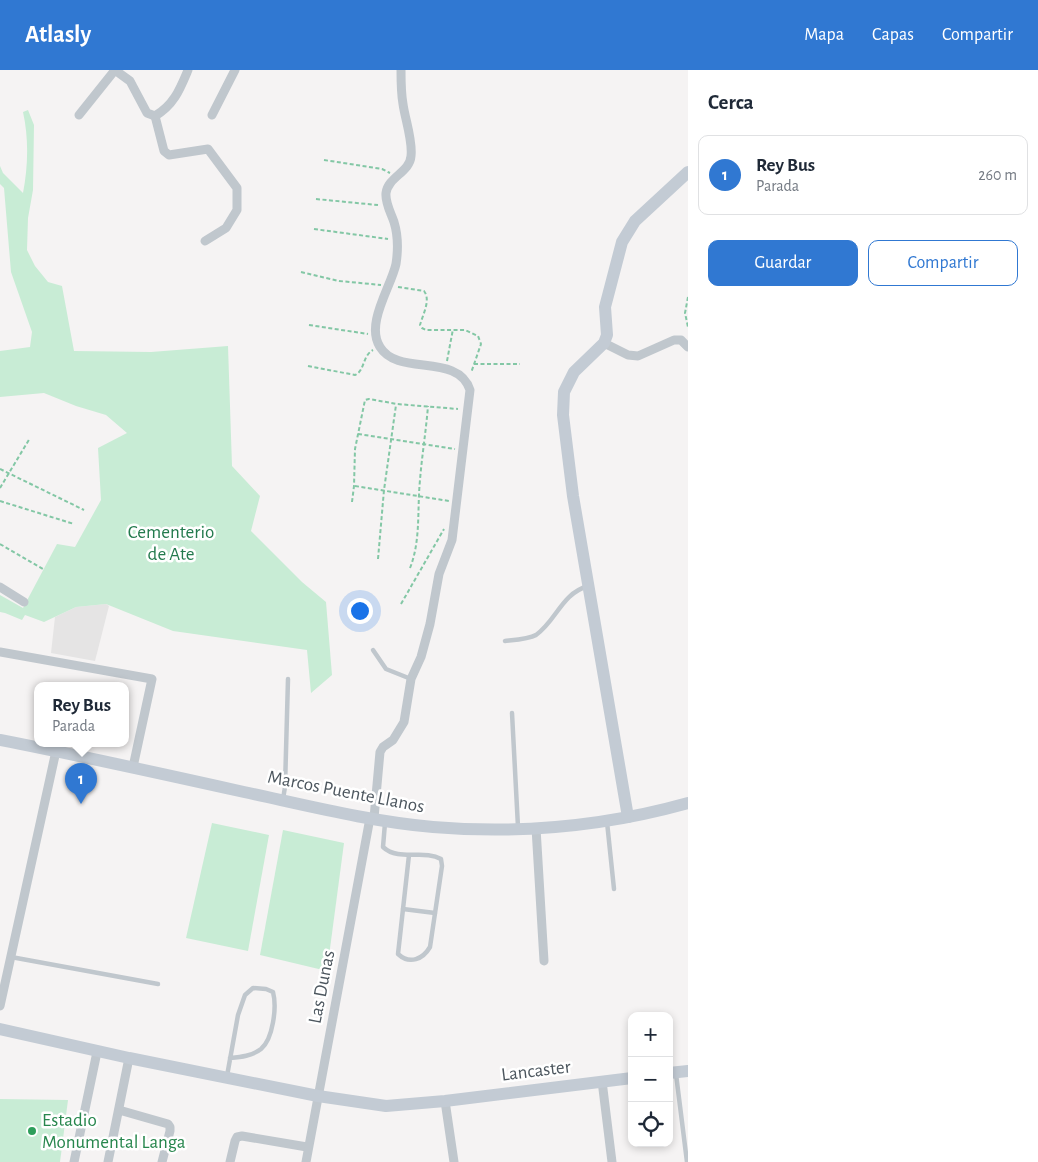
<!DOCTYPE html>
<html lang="es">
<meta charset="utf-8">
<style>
body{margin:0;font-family:"Alegreya Sans",sans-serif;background:#f6f6f7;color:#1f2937}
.controls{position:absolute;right:15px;bottom:15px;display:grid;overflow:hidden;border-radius:10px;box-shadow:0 2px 8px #0003}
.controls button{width:45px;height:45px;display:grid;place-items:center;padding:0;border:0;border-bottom:1px solid #e0e1e3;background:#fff;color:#1f2937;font:25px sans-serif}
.you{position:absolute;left:359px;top:540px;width:18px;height:18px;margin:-12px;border:4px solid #fff;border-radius:50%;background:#1a73e8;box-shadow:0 0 0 8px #1a73e833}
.badge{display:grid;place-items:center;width:32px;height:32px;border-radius:50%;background:#3078d2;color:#fff;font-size:16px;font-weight:700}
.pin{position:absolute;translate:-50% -41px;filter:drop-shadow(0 1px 2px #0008)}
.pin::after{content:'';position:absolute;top:26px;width:18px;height:15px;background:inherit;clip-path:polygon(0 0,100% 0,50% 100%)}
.popup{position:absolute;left:34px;top:612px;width:95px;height:65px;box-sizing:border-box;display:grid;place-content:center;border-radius:10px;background:#fff;filter:drop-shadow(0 1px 4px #0005);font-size:16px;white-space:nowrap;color:#747a83}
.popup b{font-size:19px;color:#1f2937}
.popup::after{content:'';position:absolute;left:50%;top:100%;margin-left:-10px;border:10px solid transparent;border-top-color:#fff}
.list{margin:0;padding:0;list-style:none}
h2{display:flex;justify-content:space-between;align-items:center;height:65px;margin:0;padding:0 20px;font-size:21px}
h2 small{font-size:16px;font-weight:400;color:#747a83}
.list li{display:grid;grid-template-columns:32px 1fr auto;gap:15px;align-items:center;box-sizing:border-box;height:80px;margin:0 10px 10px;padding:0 10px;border:1px solid #e0e1e3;border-radius:10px}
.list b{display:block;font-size:19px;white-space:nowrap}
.list p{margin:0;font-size:16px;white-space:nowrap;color:#747a83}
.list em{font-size:16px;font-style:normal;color:#747a83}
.actions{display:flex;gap:10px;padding:15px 20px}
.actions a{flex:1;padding:11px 0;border:1px solid #3078d2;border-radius:10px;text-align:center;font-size:18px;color:#3078d2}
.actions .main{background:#3078d2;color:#fff}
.icon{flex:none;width:28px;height:28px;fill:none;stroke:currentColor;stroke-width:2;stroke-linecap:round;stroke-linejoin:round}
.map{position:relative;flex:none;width:688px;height:1092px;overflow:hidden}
header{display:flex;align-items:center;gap:30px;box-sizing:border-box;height:70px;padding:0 25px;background:#3078d2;color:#fff}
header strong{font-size:24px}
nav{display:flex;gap:28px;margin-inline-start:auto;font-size:18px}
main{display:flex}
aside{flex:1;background:#fff}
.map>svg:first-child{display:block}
</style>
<header>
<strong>Atlasly</strong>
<nav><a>Mapa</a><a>Capas</a><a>Compartir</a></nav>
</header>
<main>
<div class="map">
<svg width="688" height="1092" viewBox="0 0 688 1092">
<rect width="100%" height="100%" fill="#f5f3f3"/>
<!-- education -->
<path fill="#e5e4e4" d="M106,534L109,536L95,591L51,583L55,547L76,537Z"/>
<!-- green -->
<g fill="#c8ecd5">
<path d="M28,40L34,55L33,120L28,148L27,180L35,196L48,212L62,216L74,281L151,282L228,276L232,396L260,426L251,461L302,512L326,532L332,605L311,623L307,580L173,561L106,534L76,537L44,552L25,545L22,550L5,543L0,542V525L23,538L57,474L75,477L101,430L98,378L127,363L106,345L76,336L44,323L0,327V281L30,277L32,262L11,202L4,118L0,114V96L3,103L23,123C28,97 29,69 23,42Z"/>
<path d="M212,753L269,765L248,881L186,868Z"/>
<path d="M283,760L344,773L327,901L260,885Z"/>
<path d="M0,1029L68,1030L60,1092H0Z"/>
</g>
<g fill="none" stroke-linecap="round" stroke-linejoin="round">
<!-- path -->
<g stroke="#83c7a5" stroke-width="2" stroke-dasharray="4 2.5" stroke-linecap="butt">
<path d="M324,90L382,99L390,103"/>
<path d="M316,129L378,135"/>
<path d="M314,159L388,169"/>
<path d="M301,202L339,211L381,215"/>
<path d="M398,217L424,221C431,230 423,244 420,255L422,258L426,260H465L478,266L481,274L471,303"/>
<path d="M688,227L685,243L688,257"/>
<path d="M309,255L368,264"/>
<path d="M447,291L453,259"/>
<path d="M474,294H520"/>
<path d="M308,296L355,305C365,301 362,286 373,280"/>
<path d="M358,364L455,379"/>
<path d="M0,399L84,440"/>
<path d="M355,416L449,431"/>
<path d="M0,418L30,368"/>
<path d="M0,431L74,454"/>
<path d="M352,432L354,416L355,379L365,330L369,329L397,334L458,339"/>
<path d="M0,474L43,499"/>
<path d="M378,489L384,420L396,335"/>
<path d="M410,498C421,470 417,440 420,410C422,385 426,361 428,336"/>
<path d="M401,534L444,459"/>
</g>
<!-- lane -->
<g stroke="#c0c7cd" stroke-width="4.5">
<path d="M505,571C514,570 529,569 536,565C557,550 561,524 588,516"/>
<path d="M373,580L386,599L411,609"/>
<path d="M512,643L518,757"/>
<path d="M283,729L285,717L288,609"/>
<path d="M607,752L614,819"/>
<path d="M385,753L383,777C399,792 424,779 441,789L442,796L430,877C423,889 410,895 398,884L409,785"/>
<path d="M403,839L435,843"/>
<path d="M11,887L158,914"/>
<path d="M676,1004L687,1092"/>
<path d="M227,1006L238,945L245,925L253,918L266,919L273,922C277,937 273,969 261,979C252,986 241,987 230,988"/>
</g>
<!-- street -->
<g stroke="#c0c7cd" stroke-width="9">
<path d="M79,45L115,0L130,11L147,43L155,46C174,35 180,19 188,0"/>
<path d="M212,45L235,0"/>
<path d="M155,46L164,81L169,85L208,79L237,118V140L226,158L205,171"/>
<path d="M604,273L628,285L638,286L674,270H681L688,277"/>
<path d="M0,517L24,532"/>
<path d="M0,582L152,609L133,697"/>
<path d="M374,748L380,682L383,677L393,670L404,652L411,609L421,587L430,554L439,504L452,470L470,320C458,282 398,307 380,277C365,254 391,217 396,194C398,181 398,165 394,152C391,143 385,133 386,123C388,107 410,102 411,86C413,71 405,49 403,34C401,23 401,11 401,0"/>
<path d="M536,758L544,891"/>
<path d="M0,936L56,681"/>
<path d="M602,1011L612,1092"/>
<path d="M445,1031L454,1092"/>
<path d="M119,1040L168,1054L170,1057V1061L162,1092"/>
<path d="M74,1092L97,982"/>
<path d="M108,1092L129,988"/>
<path d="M230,1092L235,1071L237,1067L242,1066L307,1077"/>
<path d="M306,1092L370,748"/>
</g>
<!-- secondary -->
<g stroke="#c3cbd4" stroke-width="12">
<path d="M0,670C82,686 163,704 244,722C305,735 372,752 433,757C518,764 606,756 688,733"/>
<path d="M628,747L573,426L563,345L564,322L574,302L604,273L607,265L605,237L622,172L635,151L688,102"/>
<path d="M0,959L129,988L318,1026L386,1036L445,1031L632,1008"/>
<path d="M669,1003L688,1001"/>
</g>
</g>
<!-- markers -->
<circle fill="#2e9e5b" stroke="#fff" stroke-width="2" cx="32" cy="1061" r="5"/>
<g text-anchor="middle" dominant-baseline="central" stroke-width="5" stroke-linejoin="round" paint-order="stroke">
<!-- park labels -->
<g font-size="19" fill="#237a4d" stroke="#fff">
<text x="171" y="462">Cementerio<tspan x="171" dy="22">de Ate</tspan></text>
</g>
<!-- street labels -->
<g font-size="19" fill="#4c565e" stroke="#fff">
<text transform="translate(346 722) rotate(11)">Marcos Puente Llanos</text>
<text transform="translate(322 917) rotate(-79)">Las Dunas</text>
<text transform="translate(536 1001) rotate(-7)">Lancaster</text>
</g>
<!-- leisure labels -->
<g font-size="19" fill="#27864d" stroke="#fff" text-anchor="start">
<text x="42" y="1050">Estadio<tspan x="42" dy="22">Monumental Langa</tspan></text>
</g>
</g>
</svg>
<div class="controls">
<button>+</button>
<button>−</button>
<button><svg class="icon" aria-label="locate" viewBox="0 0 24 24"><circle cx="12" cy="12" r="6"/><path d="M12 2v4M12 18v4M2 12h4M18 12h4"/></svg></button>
</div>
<div class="you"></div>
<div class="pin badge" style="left:81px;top:734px">1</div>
<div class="popup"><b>Rey Bus</b>Parada</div>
</div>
<aside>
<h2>Cerca<small></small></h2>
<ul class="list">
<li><span class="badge">1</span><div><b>Rey Bus</b><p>Parada</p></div><em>260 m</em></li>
</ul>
<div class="actions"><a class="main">Guardar</a><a>Compartir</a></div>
</aside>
</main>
